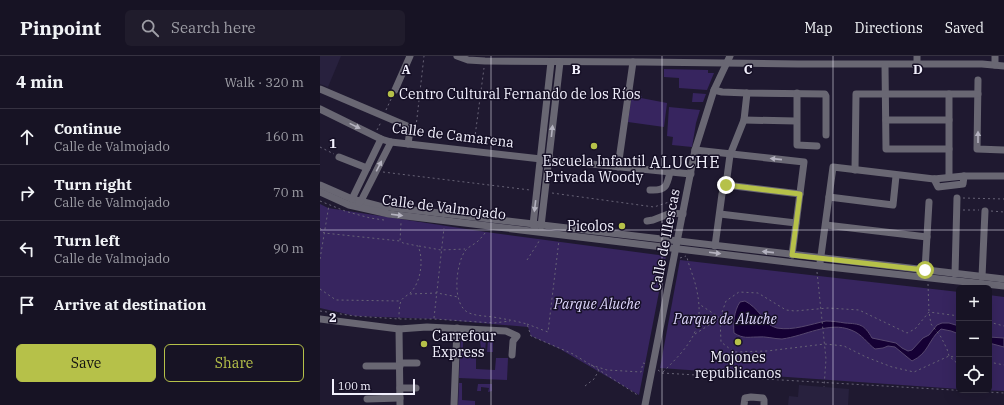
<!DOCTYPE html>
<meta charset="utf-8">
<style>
body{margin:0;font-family:"IBM Plex Serif",serif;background:#201c2c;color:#f1f3f6}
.controls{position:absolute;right:12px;bottom:12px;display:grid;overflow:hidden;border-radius:6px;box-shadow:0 4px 16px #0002}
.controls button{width:36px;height:36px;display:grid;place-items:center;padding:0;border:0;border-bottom:1px solid #363241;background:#171324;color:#f1f3f6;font:20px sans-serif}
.scale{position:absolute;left:12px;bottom:10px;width:83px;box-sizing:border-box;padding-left:4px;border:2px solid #f2f0fd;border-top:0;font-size:11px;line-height:14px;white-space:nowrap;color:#f2f0fd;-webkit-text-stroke:3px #161026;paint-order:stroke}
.stop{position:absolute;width:12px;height:12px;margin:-9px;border:3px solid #b6c149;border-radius:50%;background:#fff}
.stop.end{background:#b6c149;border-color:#fff;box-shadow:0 1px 4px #0008}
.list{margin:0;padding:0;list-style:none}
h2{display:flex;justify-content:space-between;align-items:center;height:52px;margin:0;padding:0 16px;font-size:17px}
h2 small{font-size:13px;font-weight:400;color:#9e9ea6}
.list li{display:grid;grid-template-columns:26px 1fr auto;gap:12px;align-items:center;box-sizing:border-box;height:56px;padding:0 16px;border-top:1px solid #363241}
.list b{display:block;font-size:15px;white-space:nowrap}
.list p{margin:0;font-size:13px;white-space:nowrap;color:#9e9ea6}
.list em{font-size:13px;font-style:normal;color:#9e9ea6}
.actions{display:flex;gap:8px;padding:12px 16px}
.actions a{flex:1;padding:9px 0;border:1px solid #b6c149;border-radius:6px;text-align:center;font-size:14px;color:#b6c149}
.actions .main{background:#b6c149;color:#111}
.icon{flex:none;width:22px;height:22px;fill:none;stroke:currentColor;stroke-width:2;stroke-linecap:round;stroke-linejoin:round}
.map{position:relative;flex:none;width:684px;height:349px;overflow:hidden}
header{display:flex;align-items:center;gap:24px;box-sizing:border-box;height:56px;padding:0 20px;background:#171324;border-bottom:1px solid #363241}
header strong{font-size:19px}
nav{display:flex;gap:22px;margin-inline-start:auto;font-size:14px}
.search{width:280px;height:36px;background:#201c2c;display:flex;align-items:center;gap:10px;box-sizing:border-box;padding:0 14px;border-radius:6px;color:#9e9ea6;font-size:15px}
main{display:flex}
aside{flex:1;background:#171324}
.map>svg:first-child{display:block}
</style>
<header>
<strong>Pinpoint</strong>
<div class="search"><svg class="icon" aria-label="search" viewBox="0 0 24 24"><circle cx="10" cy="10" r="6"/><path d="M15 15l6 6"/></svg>Search here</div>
<nav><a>Map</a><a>Directions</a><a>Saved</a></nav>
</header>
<main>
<aside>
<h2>4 min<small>Walk · 320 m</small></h2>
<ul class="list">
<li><svg class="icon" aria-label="ahead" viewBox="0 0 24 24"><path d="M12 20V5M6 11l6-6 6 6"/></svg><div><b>Continue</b><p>Calle de Valmojado</p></div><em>160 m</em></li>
<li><svg class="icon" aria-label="right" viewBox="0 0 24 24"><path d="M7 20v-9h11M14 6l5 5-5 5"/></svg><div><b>Turn right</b><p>Calle de Valmojado</p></div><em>70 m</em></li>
<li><svg class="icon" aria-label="left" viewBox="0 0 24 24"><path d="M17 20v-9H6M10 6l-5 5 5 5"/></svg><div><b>Turn left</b><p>Calle de Valmojado</p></div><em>90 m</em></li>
<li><svg class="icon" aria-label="arrive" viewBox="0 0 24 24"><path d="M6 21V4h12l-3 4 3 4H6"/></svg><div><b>Arrive at destination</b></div></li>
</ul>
<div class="actions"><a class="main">Save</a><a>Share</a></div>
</aside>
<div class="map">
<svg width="684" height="349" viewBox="0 0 684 349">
<rect width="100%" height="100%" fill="#1f1930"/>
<!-- built -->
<g fill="#28213e">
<path d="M0,0H21L8,31L0,28Z"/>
<path d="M479,329L529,333L528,349H468L469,340L478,341Z"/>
</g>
<!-- green -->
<g fill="#37255f">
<path d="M344,13L388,14V17H394L387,34L359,32V22L344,21Z"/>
<path d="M373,37L386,38L383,46H372Z"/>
<path d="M312,38L322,40L321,42L347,47L344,71L308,66Z"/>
<path d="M349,51L380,54L376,67L372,91L352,89L353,81L347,80Z"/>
<path d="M0,148L8,152L166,176L346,200L319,339L240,293L211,280L208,271L114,263L35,260L0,252Z"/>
<path d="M360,204L639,236V333L340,312Z"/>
<path d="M669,239L684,241V335L659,334H669Z"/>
<path d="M141,279L157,280V282L143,281V299H140Z"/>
<path d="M160,284H166L165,296H159L161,292Z"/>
<path d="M168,284L173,285V296H167Z"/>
<path d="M140,300L156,301V313L175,314L176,302H188L187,324L139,322Z"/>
<path d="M139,327H142V344L155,345V349H138Z"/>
<path d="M158,328H172V335L168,336L169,332L161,331V335H157Z"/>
</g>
<!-- water -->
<g fill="#150034" stroke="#574870">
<path d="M425,245C431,248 437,254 441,259C447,265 447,269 457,272C473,275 491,268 506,265C512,265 519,266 525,267C540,268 544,268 552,282L576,287L582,292L588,295L592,294L603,282L609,279L617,269L622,267H629L639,270V278L631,275L621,273C608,284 609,297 592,305L575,291L568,290L563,292L555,293C547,287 542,278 531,274C509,265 485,280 462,283C454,283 446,280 437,281C427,281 424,283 414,277C413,267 414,255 420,246Z"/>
<path d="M669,281L684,282V291L669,287Z"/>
</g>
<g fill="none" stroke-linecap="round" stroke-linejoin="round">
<!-- path -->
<g stroke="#676376" stroke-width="1" stroke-dasharray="2 3" stroke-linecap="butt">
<path d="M66,54L72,41"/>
<path d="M96,71L104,0"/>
<path d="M57,74L61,66"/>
<path d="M154,88L164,12"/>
<path d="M0,91L14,98"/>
<path d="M63,116L210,134"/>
<path d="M232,137L334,151L349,146L359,149"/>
<path d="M643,142L684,143"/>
<path d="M0,145L25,155"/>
<path d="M643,154H659"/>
<path d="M671,155L684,156"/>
<path d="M28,156L50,162L64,164"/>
<path d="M0,172L4,177L80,185"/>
<path d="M165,177C163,180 160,183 157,186C153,189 148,191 145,195C136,208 131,249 149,257C157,260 165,260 173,261C185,263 196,265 207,268L211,280L253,298L271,309"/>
<path d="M99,190L121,194L145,193"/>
<path d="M360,202L366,200"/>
<path d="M0,203L9,149"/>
<path d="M207,204L218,187L220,183"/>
<path d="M497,216L506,303L504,331"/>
<path d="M608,228L609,256L611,268L621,281L627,293L629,300L638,308L639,312"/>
<path d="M0,233L16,244L80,245"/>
<path d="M90,238L117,237L138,241"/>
<path d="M0,255L35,260L79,263H114L174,267L190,265"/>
<path d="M639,260L609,256L595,273L587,277L539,254L508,252L475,255L466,254L438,237L419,236L406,245L400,262L401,286L414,296L447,295L505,288L524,290L546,301L572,311L594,316L629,300L639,302"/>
<path d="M114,262L124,172"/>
<path d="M79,263C79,258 79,250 81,245C83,241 87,240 90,237C101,227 104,203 98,190L83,187L80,185L81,167"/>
<path d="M669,266L684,270"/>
<path d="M207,268L228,276L239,184"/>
<path d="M375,278L400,262L379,248"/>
<path d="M669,306L684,309"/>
<path d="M271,309L287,314L321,316L323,307L327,308"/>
<path d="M273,310L319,340"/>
<path d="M338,314L342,317L684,337"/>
<path d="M343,316C371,288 386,272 376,231C374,221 369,211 367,201"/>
<path d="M265,330L274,323L279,314"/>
</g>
<!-- minor -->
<g stroke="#696773" stroke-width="7">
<path d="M137,0L148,4L165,5L324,6L478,8H662L684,10"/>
<path d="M597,0V8"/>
<path d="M675,0V9"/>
<path d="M565,9L566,93H629"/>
<path d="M658,24L657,93L684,94"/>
<path d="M0,33L87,70L90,74L88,88"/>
<path d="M75,34L90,0"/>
<path d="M394,34L402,36L427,37L505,38L506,40V79"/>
<path d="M477,37V89L497,90"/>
<path d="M0,53L61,83L71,86L221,103L371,118"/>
<path d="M424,64L476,65"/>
<path d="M566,64H629"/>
<path d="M375,94L484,106L472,199"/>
<path d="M19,101L47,112"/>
<path d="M298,111L313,6"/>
<path d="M535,114L536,38H658"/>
<path d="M629,121V38"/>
<path d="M614,123L618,131L643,128L644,120"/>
<path d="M0,129L32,143L59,150L684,223"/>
<path d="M406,129L480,138"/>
<path d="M330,134C346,135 347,130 350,116"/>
<path d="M0,136L29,149L69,158L500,210L684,230"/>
<path d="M509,141L573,149L576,120"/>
<path d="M32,143L61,83"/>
<path d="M39,147L41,145L71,86"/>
<path d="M400,158L476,167"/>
<path d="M327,165L333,164L351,157L363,158"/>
<path d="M506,169L607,181"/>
<path d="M221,170L240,6"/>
<path d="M215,172L213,169L231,6"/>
<path d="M395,190L402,138L406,129L410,99L424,64L427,37"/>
<path d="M500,207L513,111L614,123L644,120H684"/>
<path d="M605,214L609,146"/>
<path d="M635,218L637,142"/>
<path d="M662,221L665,155"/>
<path d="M0,263L79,273L107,271L186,275L197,280L193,285L192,299"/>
<path d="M79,273L80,349"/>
<path d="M80,307H97"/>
<path d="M46,310H80"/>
<path d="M80,332H96"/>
<path d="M47,343L80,342"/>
<path d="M134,349L137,272"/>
<path d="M325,349L375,94L394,34L410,0"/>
<path d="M424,349L425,342L431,341L443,342L444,344V349"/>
</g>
</g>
<!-- one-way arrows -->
<defs><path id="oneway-solid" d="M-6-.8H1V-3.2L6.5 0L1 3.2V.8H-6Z"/></defs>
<g fill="#b4b2bf">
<use href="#oneway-solid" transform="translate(35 70) rotate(26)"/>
<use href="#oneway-solid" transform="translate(232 75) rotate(-84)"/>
<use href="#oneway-solid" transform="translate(658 81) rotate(-90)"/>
<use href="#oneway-solid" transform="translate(456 103) rotate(-174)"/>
<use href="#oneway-solid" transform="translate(59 110) rotate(-63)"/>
<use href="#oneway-solid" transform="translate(215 150) rotate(97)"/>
<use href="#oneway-solid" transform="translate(77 159) rotate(7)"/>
<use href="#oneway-solid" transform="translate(448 196) rotate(-174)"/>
<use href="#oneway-solid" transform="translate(395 197) rotate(7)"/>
</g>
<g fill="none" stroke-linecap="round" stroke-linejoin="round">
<!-- route -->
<path stroke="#b6c149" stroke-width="5" d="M406,129L480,138L472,199L605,214"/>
</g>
<!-- grid -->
<path fill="none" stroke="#f2f0fd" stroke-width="1" stroke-opacity="0.55" d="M171,0V349M342,0V349M513,0V349M0,174H684"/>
<!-- markers -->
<g fill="#b6c149" stroke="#161026" stroke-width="1.5">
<circle cx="71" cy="38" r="4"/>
<circle cx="274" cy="90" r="4"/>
<circle cx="302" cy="170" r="4"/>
<circle cx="418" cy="286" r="4"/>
<circle cx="104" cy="288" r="4"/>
</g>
<g text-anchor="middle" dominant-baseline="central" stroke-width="3" stroke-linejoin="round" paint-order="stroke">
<!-- poi labels -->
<g font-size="14" fill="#f2f0fd" stroke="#161026" text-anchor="start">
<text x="79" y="38">Centro Cultural Fernando de los Ríos</text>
<text x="274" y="105" text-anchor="middle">Escuela Infantil<tspan x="274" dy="16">Privada Woody</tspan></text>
<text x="294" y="170" text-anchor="end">Picolos</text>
<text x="112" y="280">Carrefour<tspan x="112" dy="16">Express</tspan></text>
<text x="418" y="301" text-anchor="middle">Mojones<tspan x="418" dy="16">republicanos</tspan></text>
</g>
<!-- street labels -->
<g font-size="14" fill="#f2f0fd" stroke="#161026">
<text transform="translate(133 79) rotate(7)">Calle de Camarena</text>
<text transform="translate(124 151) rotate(7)">Calle de Valmojado</text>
<text transform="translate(345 184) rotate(-79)">Calle de Illescas</text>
</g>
<!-- park labels -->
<g font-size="14" font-style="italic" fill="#dfd7fd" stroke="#161026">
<text x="277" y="248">Parque Aluche</text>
<text x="405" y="263">Parque de Aluche</text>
</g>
<!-- quarter labels -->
<g font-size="16" letter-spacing="1" fill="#f2f0fd" stroke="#161026">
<text x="365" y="106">ALUCHE</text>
</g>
</g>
<g font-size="13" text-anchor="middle" font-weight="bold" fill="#f2f0fd" stroke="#161026" stroke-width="3" stroke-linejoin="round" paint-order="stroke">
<text x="86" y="18">A</text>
<text x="256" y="18">B</text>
<text x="428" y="18">C</text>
<text x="598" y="18">D</text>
<text x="13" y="92">1</text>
<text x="13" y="266">2</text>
</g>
</svg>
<div class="controls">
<button>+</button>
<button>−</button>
<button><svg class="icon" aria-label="locate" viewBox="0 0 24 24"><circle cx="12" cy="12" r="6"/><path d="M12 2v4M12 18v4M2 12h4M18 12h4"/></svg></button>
</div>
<div class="scale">100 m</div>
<div class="stop" style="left:605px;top:214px"></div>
<div class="stop end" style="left:406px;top:129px"></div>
</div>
</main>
